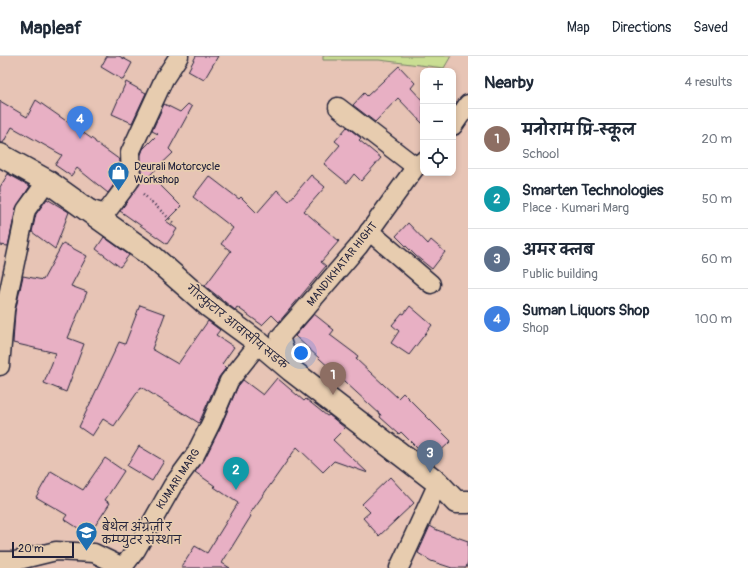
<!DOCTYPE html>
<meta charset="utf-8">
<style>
body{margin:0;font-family:Pangolin,"Playpen Sans Deva",sans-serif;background:#f2f2f3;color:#1f2937}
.controls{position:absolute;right:12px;top:12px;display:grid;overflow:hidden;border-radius:8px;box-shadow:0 2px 6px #0003}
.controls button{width:36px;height:36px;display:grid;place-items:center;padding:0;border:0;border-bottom:1px solid #e0e1e3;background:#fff;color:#1f2937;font:20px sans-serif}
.scale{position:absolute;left:12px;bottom:10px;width:62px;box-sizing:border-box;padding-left:4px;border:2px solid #22223b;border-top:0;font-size:11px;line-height:14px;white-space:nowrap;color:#22223b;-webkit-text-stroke:3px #e7ccaf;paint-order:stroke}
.you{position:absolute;left:301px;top:297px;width:14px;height:14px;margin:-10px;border:3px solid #fff;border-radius:50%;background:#1a73e8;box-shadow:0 0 0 6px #1a73e833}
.badge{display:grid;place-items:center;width:26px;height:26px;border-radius:50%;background:#7c3aed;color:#fff;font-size:13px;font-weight:700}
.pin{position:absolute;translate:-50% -33px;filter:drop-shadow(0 1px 2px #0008)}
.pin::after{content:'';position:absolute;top:21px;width:14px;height:12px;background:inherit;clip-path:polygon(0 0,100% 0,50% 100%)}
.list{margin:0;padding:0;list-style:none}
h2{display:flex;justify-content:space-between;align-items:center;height:52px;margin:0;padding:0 16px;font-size:17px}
h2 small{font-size:13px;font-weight:400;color:#747a83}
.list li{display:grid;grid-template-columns:26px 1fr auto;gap:12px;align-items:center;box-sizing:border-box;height:60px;padding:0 16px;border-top:1px solid #e0e1e3}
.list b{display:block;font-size:15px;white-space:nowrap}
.list p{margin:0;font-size:13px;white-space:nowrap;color:#747a83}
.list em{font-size:13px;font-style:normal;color:#747a83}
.icon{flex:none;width:22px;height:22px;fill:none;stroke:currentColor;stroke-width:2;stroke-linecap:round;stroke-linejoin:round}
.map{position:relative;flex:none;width:468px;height:512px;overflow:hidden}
header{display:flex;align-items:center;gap:24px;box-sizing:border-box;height:56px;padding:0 20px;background:#fff;border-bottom:1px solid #e0e1e3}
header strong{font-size:19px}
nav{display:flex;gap:22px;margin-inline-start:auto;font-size:14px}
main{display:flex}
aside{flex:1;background:#fff}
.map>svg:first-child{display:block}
</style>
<header>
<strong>Mapleaf</strong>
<nav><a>Map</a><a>Directions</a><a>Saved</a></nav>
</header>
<main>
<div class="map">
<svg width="468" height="512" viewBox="0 0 468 512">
<rect width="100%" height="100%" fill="#e7c4b5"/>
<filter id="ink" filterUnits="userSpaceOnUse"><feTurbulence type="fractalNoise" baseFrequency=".025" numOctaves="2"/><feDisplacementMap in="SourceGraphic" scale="8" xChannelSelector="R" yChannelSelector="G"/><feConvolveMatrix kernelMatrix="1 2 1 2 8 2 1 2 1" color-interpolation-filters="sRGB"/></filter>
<g filter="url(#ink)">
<!-- green -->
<path fill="#cade93" stroke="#768067" d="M323,0H451L444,12L379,4H323Z"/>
<!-- building -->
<g fill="#e8b0c4" stroke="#22223b">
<path d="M107,0H119L132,7L123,24L101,11Z"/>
<path d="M196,0H218L204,24L188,15Z"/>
<path d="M399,10L415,27L411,32L423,45V68L398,42L375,66L353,49L364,37L367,40Z"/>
<path d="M126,26L146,37L132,67L112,58Z"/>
<path d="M36,44L95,85V86L120,104V120L108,137L77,112L71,120L55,109L62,99L12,71L3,87H0V45L27,61Z"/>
<path d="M164,48L180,56L188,48L192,51L169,93L173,97L150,119L181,150L166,165L177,173L167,188L120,155L140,128L141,123V99L143,93L158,78L152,75Z"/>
<path d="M347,71L361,82L359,84L381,102L361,125L354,118L347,127L324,108L340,89L335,85Z"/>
<path d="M8,118L30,130L16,152L8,190L0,189V131Z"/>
<path d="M311,119L325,131L304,155L339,185L321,206L326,210L279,266L272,259L262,269L237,251L235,254L205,230L231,195L221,188L233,172L193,141L209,120L239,143L241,141L257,157L277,134L289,145Z"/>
<path d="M47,143L69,156L55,193L32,176L36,158Z"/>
<path d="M408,167L428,188L431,184L445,196L432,213L416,200L396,180Z"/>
<path d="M104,181L129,199L120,211L96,193Z"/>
<path d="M63,187L87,200L71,230L87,236L68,282L84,288L66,336L44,327L56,297L13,287L15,256L23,220L43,224Z"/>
<path d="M140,249L165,258L152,293L178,308L208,265L220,274L216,279L234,291L222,308L226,312L219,321L199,367L141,331L114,370L103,363L92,380L79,371L119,286L125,288Z"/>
<path d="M410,250L432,269L409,299L391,287L399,275L392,269L402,257L404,258Z"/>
<path d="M314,258L334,274L330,279L358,300L356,303L398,342L403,337L451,385L430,405L401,376L399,378L380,361L381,359L295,280Z"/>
<path d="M277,322L304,345L306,343L327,360L329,359L345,372L333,384L368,417L334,405L323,416L297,391L249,459L251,460L222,507L230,512H181L195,490L207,497L238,447L214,431L215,430L195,416L204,404L220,372L238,330L243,324L263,339Z"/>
<path d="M139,390L164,405L152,425L127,410Z"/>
<path d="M105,402L124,415L105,444L110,447L89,479L64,463L67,459L36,441L51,415L83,434Z"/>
<path d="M390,421L414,447L379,480L363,462L370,456L362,448Z"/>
<path d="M430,470L437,474L468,485V505L466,512H452L431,505L418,497Z"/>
</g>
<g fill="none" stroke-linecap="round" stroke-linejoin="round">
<defs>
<g id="street">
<path d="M338,51L416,111"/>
<path d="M453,70L468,48"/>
<path d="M86,152L105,158L129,126L131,123L130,97L164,23L179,0"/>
<path d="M369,175L431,228"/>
<path d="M0,310L5,254L26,154L47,125"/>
<path d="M291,314L280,281L303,255L358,191L415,112L423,105"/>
<path d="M0,505H15L56,495L94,497L123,511L136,494L173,429L195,399L211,367L229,325L259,287"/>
<path d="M399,512L438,427"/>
</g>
<path id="secondary" d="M0,99L47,125L153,201L210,251L259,287L291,314L438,427L456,446H468"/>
</defs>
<!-- street casing -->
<use href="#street" stroke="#22223b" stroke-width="21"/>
<!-- secondary casing -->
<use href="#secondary" stroke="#22223b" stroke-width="25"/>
<!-- path -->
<path stroke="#22223b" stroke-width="2.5" stroke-dasharray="1 3" stroke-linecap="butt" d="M143,138L173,166"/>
<!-- street -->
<use href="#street" stroke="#e7ccaf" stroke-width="18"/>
<!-- secondary -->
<use href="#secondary" stroke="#e7ccaf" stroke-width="22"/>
</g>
</g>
<!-- icons -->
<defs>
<symbol id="shop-pin" viewBox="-11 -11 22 30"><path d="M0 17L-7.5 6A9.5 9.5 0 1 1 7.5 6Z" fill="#1f6fb2" stroke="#e7ccaf"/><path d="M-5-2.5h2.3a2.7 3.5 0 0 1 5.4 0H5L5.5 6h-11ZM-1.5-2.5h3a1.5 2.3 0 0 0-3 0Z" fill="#fff"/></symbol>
<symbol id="school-pin" viewBox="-11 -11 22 30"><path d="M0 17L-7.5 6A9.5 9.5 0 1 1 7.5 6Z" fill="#1f6fb2" stroke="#e7ccaf"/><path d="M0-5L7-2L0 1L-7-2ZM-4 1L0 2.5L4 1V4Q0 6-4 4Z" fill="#fff"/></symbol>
</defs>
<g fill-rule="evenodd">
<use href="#shop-pin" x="106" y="104" width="25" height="34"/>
<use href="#school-pin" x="74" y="464" width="25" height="34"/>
</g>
<g text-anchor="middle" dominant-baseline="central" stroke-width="3.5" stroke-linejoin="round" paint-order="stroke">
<!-- poi labels -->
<g font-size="11" fill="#22223b" stroke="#e7ccaf" text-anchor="start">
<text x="134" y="110">Deurali Motorcycle<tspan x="134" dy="13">Workshop</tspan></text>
<text x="102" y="471">बेथेल अंग्रेजी र<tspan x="102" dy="13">कम्प्युटर संस्थान</tspan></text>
</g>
<!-- street labels -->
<g font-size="11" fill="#22223b" stroke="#e7ccaf">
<text transform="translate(342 208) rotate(-51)">MANDIKHATAR HIGHT</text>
<text transform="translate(237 271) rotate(39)">गोल्फुटार आवासीय सडक</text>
<text transform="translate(178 423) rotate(-57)">KUMARI MARG</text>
</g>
</g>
</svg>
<div class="controls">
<button>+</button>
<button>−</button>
<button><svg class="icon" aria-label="locate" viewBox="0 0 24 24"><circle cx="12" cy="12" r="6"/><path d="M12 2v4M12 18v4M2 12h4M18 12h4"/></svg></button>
</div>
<div class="scale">20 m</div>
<div class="you"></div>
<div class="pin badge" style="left:333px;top:339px;background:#8d6e63">1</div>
<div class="pin badge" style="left:236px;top:434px;background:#0f9aa8">2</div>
<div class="pin badge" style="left:430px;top:417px;background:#5c6f8a">3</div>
<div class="pin badge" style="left:80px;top:83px;background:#3f7fe0">4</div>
</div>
<aside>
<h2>Nearby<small>4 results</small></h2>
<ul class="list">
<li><span class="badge" style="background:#8d6e63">1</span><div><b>मनोराम प्रि-स्कूल</b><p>School</p></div><em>20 m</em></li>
<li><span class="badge" style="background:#0f9aa8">2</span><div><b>Smarten Technologies</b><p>Place · Kumari Marg</p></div><em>50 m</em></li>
<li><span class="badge" style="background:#5c6f8a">3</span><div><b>अमर क्लब</b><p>Public building</p></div><em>60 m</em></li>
<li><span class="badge" style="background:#3f7fe0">4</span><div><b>Suman Liquors Shop</b><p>Shop</p></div><em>100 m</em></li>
</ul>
</aside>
</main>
